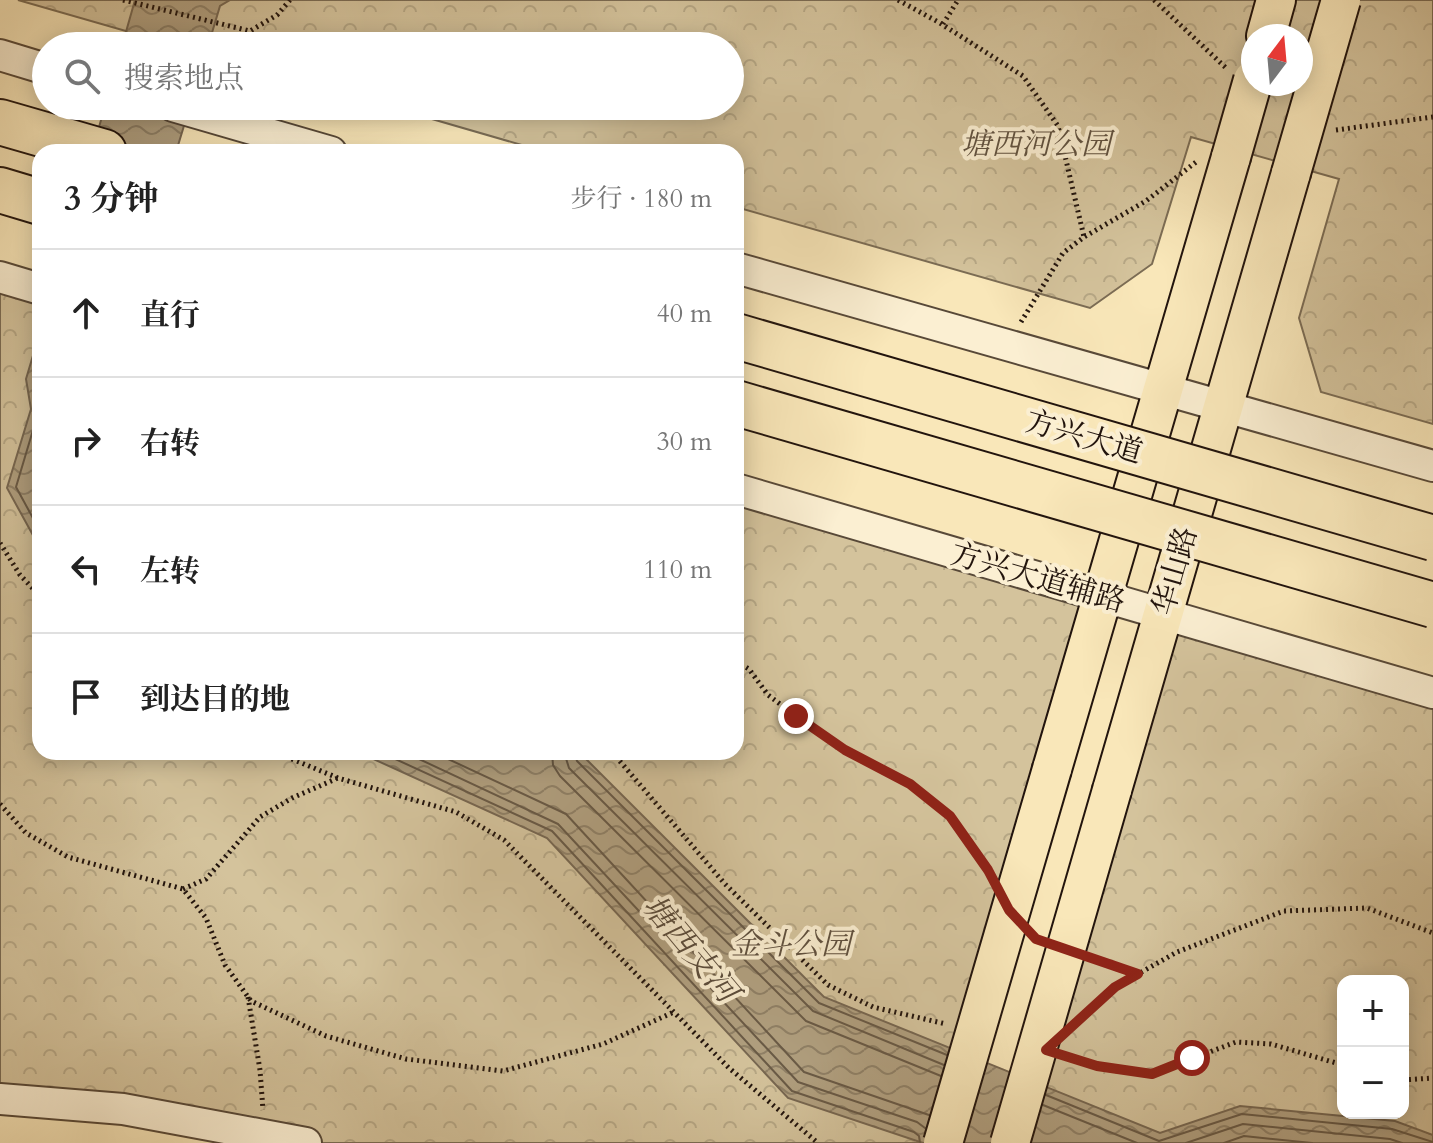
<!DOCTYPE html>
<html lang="zh">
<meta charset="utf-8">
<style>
body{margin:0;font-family:Cardo,"Noto Serif SC",serif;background:#f2f2f2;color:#222}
.controls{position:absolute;right:24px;bottom:24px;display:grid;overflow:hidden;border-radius:16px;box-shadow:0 4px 20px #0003}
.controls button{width:72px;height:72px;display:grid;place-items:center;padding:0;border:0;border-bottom:2px solid #e0e0e0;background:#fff;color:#222;font:40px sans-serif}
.compass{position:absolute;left:1241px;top:24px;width:72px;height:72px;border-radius:50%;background:#fff;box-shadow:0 4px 20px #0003;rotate:16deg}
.stop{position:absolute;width:24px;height:24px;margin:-18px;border:6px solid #8f2418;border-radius:50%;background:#fff}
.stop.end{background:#8f2418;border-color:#fff;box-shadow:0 2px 8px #0008}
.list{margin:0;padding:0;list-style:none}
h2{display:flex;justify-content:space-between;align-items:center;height:104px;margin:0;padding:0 32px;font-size:34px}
h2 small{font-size:26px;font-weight:400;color:#767676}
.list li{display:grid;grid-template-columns:52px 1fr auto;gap:24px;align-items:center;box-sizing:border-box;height:128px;padding:0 32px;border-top:2px solid #e0e0e0}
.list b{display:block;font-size:30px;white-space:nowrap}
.list em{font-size:26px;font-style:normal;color:#767676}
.icon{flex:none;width:44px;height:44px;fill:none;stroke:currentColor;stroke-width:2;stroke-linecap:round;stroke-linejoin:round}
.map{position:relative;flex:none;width:1433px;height:1143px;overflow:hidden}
.search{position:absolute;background:#fff;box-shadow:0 4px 20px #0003;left:32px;top:32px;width:712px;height:88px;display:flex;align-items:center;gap:20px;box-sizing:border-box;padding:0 28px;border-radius:44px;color:#767676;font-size:30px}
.panel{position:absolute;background:#fff;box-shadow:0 4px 20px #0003;left:32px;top:144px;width:712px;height:616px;border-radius:24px}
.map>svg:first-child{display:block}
</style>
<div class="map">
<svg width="1433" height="1143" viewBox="0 0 1433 1143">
<defs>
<pattern id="park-crowns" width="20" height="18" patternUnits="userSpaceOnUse" patternTransform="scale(2)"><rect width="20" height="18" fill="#d4c39c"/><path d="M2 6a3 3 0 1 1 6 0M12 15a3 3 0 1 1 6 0" fill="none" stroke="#b6a785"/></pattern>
<pattern id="water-waves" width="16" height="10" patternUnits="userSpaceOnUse" patternTransform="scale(2)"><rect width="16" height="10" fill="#b09f7f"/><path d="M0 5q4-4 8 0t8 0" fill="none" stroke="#8f8066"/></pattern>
</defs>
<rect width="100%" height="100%" fill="#f9e7b9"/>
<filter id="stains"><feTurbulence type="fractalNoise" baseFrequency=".0025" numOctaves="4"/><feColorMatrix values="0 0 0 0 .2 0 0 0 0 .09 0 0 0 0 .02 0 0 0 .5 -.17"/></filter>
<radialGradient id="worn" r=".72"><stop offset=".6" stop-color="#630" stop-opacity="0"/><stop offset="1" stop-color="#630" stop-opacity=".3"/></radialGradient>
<!-- park -->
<g fill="url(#park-crowns)" stroke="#7b6c54" stroke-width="2" fill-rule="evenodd">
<path d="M18,0H1433V424L1321,392L1299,318L1339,179L1191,137L1152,264L1090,308L736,207V152H546L387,106H730V46H178ZM1253,36H1301V84H1253Z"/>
<path d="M0,277L40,289V752H736V489L1102,596L943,1143H306L0,1099Z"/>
<path d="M1163,614L1433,693V1143H1010ZM1343,981H1403V1113H1343Z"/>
</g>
<!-- water -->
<g fill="url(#water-waves)" stroke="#776751" stroke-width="2">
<path d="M135,0H230L220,6L208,46H122Z"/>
<path d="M105,106H190L176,152H92Z"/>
<path d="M40,332V548L7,488L31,409L26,379Z"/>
<path d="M358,752H579L824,997L1160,1133L1240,1106L1395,1121L1433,1135V1143H923L788,1098L547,838Z"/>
</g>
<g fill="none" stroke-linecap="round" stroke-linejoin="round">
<!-- shore -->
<g stroke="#695a46" stroke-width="2">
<path d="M40,360L35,380L39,410L16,487L40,531"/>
<path d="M380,752L552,831L792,1091L914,1132L919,1136L920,1143"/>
<path d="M404,752L558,824L798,1082L917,1122L925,1128"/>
<path d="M433,752L566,814L804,1072L929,1115"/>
<path d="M552,752L553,765L560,776L806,1021L941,1076"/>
<path d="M564,752L569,768L813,1011L944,1065"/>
<path d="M574,752L577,761L819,1003L947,1055"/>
<path d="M1046,1095L1159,1141L1242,1114L1392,1129L1433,1142"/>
<path d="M1043,1105L1137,1143"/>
<path d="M1186,1143L1243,1124L1390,1139L1402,1143"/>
<path d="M1224,1143L1244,1136L1312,1143"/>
</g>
<defs>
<g id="minor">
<path d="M0,55L46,69"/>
<path d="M173,106L331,152"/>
<path d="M736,268L1433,466"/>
<path d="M0,277L40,289"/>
<path d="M736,489L1433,693"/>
<path d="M0,1099L123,1109L306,1143"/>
</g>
<g id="major">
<path d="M1266,36L1276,0"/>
<path d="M1052,769L1231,157"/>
<path d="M1112,790L1291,173"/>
</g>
<g id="highway">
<path d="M0,122L104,152"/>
<path d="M0,190L40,202"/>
</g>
</defs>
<!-- minor casing -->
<use href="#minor" stroke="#584938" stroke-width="34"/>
<!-- major casing -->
<use href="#major" stroke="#22140d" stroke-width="42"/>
<!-- highway casing -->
<use href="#highway" stroke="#22140d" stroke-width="48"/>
<!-- path -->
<g stroke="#22140d" stroke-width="5" stroke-dasharray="2 4" stroke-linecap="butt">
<path d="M123,0L250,31L277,15L290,0"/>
<path d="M898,0L940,23L1023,76L1058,126L1084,237"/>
<path d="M1154,0L1226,68"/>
<path d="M943,24L958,0"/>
<path d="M1336,130L1433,117"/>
<path d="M1021,322L1063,253L1084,237L1146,201L1196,162"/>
<path d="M0,543L20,575L40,596"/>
<path d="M736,661L749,669L768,695L796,716L845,750L910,784L950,816L989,872"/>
<path d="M275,752L338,778L456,812L504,840L729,1068L818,1143"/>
<path d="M612,752L725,884L828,985L873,1007L946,1024"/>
<path d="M0,804L26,833L68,857L183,889L206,918L225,965L251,1001L326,1036L406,1059L503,1071L603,1044L674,1012"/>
<path d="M183,889L206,879L260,817L292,798L338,778"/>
<path d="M1092,958L1138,974"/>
<path d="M248,997L260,1070L263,1110"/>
<path d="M1079,1019L1115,987L1177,952L1284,911L1367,908L1433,933"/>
<path d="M1067,1057L1097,1066L1152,1074L1236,1042L1271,1044L1343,1065"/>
<path d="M1403,1080L1433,1078"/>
</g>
<!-- minor -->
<use href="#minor" stroke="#fbefd2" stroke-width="30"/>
<!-- major -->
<use href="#major" stroke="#f9e7b9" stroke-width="38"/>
<!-- highway -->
<use href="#highway" stroke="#f9e7b9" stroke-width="44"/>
<defs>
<g id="major-bridge">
<path d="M1231,157L1253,80"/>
<path d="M1291,173L1341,0"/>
<path d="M943,1143L1052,769"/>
<path d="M1010,1143L1112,790"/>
</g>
<g id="highway-bridge">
<path d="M736,336L1433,538"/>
<path d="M736,403L1433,605"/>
</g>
</defs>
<!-- major-bridge casing -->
<use href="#major-bridge" stroke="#22140d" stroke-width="42" stroke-linecap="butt"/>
<!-- highway-bridge casing -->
<use href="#highway-bridge" stroke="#22140d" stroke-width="48" stroke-linecap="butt"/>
<!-- major-bridge -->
<use href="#major-bridge" stroke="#f9e7b9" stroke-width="38"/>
<!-- highway-bridge -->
<use href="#highway-bridge" stroke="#f9e7b9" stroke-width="44"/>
</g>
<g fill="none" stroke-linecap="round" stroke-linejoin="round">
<!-- route -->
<path stroke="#8f2418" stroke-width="10" d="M796,716L845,750L910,784L950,816L988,870L1009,910L1036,939L1138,974L1115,987L1046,1050L1097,1066L1152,1074L1192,1058"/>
</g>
<g text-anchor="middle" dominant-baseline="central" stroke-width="8" stroke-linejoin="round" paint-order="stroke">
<!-- park labels -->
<g font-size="30" font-style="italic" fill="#60513f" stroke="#fbefd2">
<text x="1036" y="144">塘西河公园</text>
<text x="791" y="944">金斗公园</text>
</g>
<!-- street labels -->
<g font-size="30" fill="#22140d" stroke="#fbefd2">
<text transform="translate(1084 437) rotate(16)">方兴大道</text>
<text transform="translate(1175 571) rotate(-74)">华山路</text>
<text transform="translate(1038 578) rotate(16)">方兴大道辅路</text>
</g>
<!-- water labels -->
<g font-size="32" font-style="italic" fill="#5b4c3b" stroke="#fbefd2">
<text transform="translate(690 949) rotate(50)">塘西支河</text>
</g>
</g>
<rect width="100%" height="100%" filter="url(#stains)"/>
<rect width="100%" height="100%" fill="url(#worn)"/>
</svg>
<div class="controls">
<button>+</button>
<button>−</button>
</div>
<svg class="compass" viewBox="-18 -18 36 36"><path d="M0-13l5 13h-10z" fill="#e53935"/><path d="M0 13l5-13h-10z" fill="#767676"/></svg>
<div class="stop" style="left:1192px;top:1058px"></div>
<div class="stop end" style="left:796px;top:716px"></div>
<div class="search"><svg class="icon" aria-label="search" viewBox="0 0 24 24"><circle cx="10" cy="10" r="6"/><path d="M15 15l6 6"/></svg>搜索地点</div>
<section class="panel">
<h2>3 分钟<small>步行 · 180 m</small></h2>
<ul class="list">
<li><svg class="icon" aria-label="ahead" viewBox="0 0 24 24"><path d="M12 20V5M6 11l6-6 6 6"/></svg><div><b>直行</b></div><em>40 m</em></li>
<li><svg class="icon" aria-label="right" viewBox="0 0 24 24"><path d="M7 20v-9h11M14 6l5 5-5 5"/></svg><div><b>右转</b></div><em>30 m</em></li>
<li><svg class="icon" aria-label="left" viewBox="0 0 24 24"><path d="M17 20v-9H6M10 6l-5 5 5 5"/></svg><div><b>左转</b></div><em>110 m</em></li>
<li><svg class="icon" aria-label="arrive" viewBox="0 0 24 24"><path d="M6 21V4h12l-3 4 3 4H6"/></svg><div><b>到达目的地</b></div></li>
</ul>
</section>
</div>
